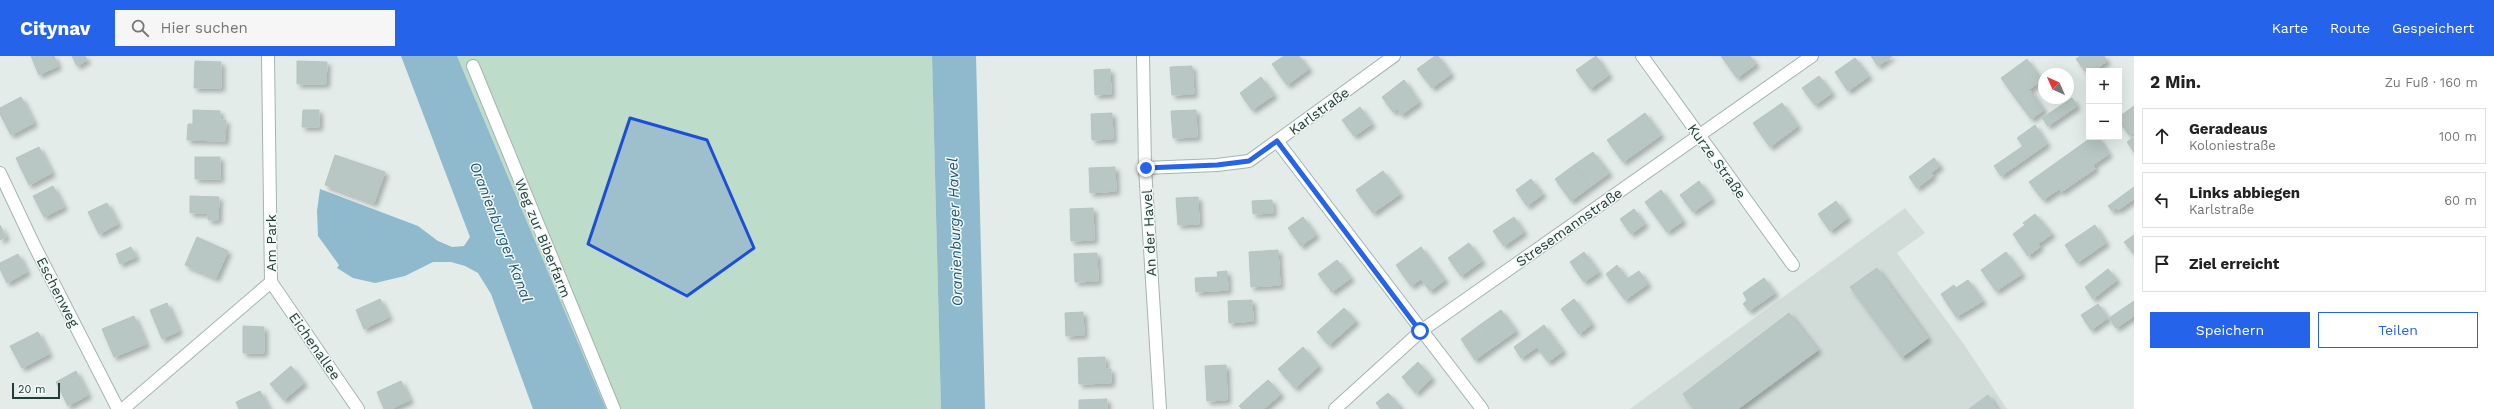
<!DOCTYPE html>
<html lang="de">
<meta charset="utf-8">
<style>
body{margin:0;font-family:"Work Sans",sans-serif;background:#f6f6f6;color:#222}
.controls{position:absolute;right:12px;top:12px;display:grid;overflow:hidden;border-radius:0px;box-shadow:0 4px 16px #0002}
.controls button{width:36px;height:36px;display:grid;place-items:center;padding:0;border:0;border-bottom:1px solid #e0e0e0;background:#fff;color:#222;font:20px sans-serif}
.compass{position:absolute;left:2038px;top:12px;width:36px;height:36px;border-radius:50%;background:#fff;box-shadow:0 4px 16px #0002;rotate:315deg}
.scale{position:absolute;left:12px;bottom:10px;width:48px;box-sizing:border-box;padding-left:4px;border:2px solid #243c39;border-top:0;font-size:11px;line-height:14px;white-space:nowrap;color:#243c39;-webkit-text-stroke:3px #f3f9f7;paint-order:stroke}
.stop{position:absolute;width:12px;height:12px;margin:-9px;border:3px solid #2563eb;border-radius:50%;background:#fff}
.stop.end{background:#2563eb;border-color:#fff;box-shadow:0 1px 4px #0008}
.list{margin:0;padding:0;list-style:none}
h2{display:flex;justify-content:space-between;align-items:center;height:52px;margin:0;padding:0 16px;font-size:17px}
h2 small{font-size:13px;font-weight:400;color:#767676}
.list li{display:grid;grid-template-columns:26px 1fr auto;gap:12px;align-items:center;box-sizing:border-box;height:56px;margin:0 8px 8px;padding:0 8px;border:1px solid #e0e0e0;border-radius:0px}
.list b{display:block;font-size:15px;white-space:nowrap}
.list p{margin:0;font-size:13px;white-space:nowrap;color:#767676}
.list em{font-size:13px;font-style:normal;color:#767676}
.actions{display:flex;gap:8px;padding:12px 16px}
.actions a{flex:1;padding:9px 0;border:1px solid #2563eb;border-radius:0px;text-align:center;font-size:14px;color:#2563eb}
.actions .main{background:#2563eb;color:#fff}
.icon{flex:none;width:22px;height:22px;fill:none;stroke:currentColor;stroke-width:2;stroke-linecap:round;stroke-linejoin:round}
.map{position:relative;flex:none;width:2134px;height:353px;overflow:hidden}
header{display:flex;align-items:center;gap:24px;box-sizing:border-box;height:56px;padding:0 20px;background:#2563eb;color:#fff}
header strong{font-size:19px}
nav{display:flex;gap:22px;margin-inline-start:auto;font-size:14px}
.search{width:280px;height:36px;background:#f6f6f6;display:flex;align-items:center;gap:10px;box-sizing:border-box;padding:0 14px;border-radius:0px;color:#767676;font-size:15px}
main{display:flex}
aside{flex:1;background:#fff}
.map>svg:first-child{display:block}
</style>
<header>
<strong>Citynav</strong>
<div class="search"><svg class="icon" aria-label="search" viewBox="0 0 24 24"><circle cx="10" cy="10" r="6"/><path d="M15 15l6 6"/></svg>Hier suchen</div>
<nav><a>Karte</a><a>Route</a><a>Gespeichert</a></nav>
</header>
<main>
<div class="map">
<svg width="2134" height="353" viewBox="0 0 2134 353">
<defs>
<filter id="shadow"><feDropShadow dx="3.5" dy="3.5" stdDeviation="2" flood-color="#0004"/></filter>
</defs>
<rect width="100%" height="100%" fill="#e3ece9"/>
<!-- built -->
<path fill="#d1dcd9" d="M1905,152L1925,177L1897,197L1963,287L2007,353H1630Z"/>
<!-- green -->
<path fill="#bddcca" d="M457,0H932L941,353H606Z"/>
<!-- water -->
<g fill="#8fbacd">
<path d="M401,0H457L606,353H533L491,238L478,217L465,210L451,206H433L405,220L375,227L353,222L337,212L339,209L318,180L317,155L320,133L418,170L438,185L452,191L464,190L470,181Z"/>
<path d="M932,0H976L985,353H941Z"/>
</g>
<!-- building -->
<g fill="#b8c7c3" stroke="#b6c5c1" filter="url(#shadow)">
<path d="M31,0H54L58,10L39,19Z"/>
<path d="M72,0H85L87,4L77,10Z"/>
<path d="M1284,0H1299L1309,13L1287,29L1272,8Z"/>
<path d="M1435,0H1438L1451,18L1432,32L1417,13Z"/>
<path d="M1596,0L1609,19L1590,33L1576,14Z"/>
<path d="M1721,0H1750L1756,8L1737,22Z"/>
<path d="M1871,0H1892L1878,10Z"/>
<path d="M2080,0H2104L2107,5L2093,15H2089L2088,19L2076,3Z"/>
<path d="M1855,2L1869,20L1848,35L1835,16Z"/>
<path d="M2027,3L2042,24L2016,43L2001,22Z"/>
<path d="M195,5L221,6V32H194Z"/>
<path d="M297,5L327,6L326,28H297Z"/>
<path d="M1192,10L1194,38L1172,39L1170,11Z"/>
<path d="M1110,13L1111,38L1095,39L1094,14Z"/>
<path d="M1819,20L1832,37L1815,49L1802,32Z"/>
<path d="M1261,21L1274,39L1252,54L1240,37Z"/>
<path d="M1404,24L1419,46L1401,59L1397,53L1393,56L1382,41Z"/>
<path d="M2029,33L2044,54L2031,63L2016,43Z"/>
<path d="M21,41L34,67L11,79L0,58V52Z"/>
<path d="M2072,42L2077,50L2048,70L2042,62Z"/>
<path d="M1782,47L1798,70L1770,91L1753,67Z"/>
<path d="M2134,50V79L2132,77L2129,79L2119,65V61Z"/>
<path d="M1360,51L1372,68L1354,80L1342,64Z"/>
<path d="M193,54L220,55V64H226L225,85L187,84L188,68H193Z"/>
<path d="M303,54H319V71H302Z"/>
<path d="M1196,54L1197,81L1173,82L1171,55Z"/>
<path d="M1112,57L1113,83L1092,84L1091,58Z"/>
<path d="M1645,57L1661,79L1643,92L1627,70Z"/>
<path d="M2035,69L2047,88L2001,120L1994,110L2023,90L2017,82Z"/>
<path d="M1627,70L1643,92L1623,106L1607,84Z"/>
<path d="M2092,81H2098L2109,98L2093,109L2095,113L2061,136L2059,133L2043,144L2029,126Z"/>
<path d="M2134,81V96L2127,86Z"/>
<path d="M39,91L52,117L29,129L16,102Z"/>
<path d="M1593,96L1609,117L1590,131L1574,109Z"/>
<path d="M335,99L385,116L374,147L325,129Z"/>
<rect x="195" y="101" width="25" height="22"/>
<path d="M1934,102L1940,110L1931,117L1933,120L1917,132L1909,121Z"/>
<path d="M1574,109L1590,131L1571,145L1555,123Z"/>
<path d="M1115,111L1116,135L1090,137L1089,112Z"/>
<path d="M1383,115L1400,138L1373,157L1356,134Z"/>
<path d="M1531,123L1543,138L1527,150L1516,134Z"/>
<path d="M1699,125L1712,143L1693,156L1680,139Z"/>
<path d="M53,130L64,151L44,161L33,140Z"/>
<path d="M2134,131V143L2118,154L2116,152L2112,155L2108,150Z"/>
<path d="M1661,134L1683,165L1667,176L1645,146Z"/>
<path d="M190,140L219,141L218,164H208V157H190Z"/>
<path d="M1198,141L1199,168L1178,169L1176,142Z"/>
<path d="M1272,144L1273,157L1253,158L1252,145Z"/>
<path d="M1836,145L1848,162L1830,175L1818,158Z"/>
<path d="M107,147L118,168L99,178L88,156Z"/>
<path d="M1093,152L1094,184L1071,185L1070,153Z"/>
<path d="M1634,153L1645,168L1631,178L1620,163Z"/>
<path d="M2035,158L2052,178L2038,188L2040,191L2028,200L2013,178L2025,169L2023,167Z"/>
<path d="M1303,161L1316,179L1301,190L1288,172Z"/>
<path d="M1514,161L1524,176L1504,190L1493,175Z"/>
<path d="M0,169L6,181L0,184Z"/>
<path d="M2095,169L2106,187L2077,207L2065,189Z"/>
<path d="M2134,179V196L2133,197L2124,186Z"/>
<path d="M197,181L228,195L216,222L185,209Z"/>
<path d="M1469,187L1482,205L1461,220L1448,202Z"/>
<path d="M131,191L136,201L120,208L116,198Z"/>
<path d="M1421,191L1445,224L1430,235L1421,223L1411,230L1396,209Z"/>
<path d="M1278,194L1280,229L1251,231L1249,196Z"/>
<path d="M1584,196L1599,216L1584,226L1570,206Z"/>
<path d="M2006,196L2022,218L1996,235L1981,214Z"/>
<path d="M1097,197L1098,225L1075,226L1074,198Z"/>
<path d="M18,198L27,216L7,227L0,213V207Z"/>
<path d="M1337,204L1351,222L1332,236L1318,218Z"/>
<path d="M1617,209L1627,223L1639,215L1648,228L1625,244L1606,218Z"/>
<path d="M1877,212L1928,282L1902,301L1850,231Z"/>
<path d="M2108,213L2117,224L2093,243L2085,231Z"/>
<path d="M1227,215L1228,234L1196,236L1195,222L1218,221L1217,216Z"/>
<path d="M1764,222L1775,237L1749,255L1743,248L1747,244L1743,237Z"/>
<path d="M1968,224L1983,245L1956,261L1941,238L1954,229L1956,232Z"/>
<path d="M380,243L389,261L364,273L356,254Z"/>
<path d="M1574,243L1592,268L1579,278L1561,253Z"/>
<path d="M1252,244L1253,265L1229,267L1228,245Z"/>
<path d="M2134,245V260L2116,272L2109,262Z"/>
<path d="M167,247L179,275L162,283L150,254Z"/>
<path d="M2098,248L2108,262L2091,274L2081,259Z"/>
<path d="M1344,252L1356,265L1329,289L1317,276Z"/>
<path d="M1501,254L1516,275L1496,289L1481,268Z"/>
<path d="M1083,256L1084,279L1066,280L1065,257Z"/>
<path d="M1789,257L1818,294L1738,353H1694L1683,338Z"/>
<path d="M134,260L146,288L114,301L102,273Z"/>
<path d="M1481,268L1496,289L1475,304L1461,283Z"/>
<path d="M1544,269L1563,295L1548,306L1537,291L1521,302L1514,291Z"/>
<path d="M243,270L264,271V297H243Z"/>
<path d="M38,276L49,298L22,312L10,290Z"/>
<path d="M1303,291L1319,310L1295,332L1278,313Z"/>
<path d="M1105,301V313H1111V327L1079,328L1078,302Z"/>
<path d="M1418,306L1432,322L1416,337L1402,321Z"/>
<path d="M1226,309L1227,344L1207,345L1205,310Z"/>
<path d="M291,310L304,327L284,344L270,328Z"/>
<path d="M76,315L88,339L68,350L56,326Z"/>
<path d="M1268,324L1281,338L1266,351L1253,337Z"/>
<path d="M401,325L410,344L391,353H384L377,336Z"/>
<path d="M260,335L269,353H239L236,346Z"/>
<path d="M1253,337L1266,351L1264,353H1242L1239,350Z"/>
<path d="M1388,337L1401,351L1399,353H1381L1376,347Z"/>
<path d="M1988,339L1997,353H1969Z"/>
<path d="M1107,343V353H1079V344Z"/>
</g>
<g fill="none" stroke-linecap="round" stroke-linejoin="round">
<defs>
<g id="minor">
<path d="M1143,0L1145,112L1160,353"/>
<path d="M1642,0L1793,209"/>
<path d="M473,10L614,353"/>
<path d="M1277,85L1482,353"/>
<path d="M1145,112L1217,109L1249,105L1394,0"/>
<path d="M0,117L34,189L118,353"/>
<path d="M271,226L358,353"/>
<path d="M123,353L271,226L268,0"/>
<path d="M1335,353L1421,275L1812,0"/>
</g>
</defs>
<!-- minor casing -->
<use href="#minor" stroke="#a6b4b1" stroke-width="14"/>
<!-- minor -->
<use href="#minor" stroke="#fff" stroke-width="12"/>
</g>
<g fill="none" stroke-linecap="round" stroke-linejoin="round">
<!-- route -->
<path stroke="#2563eb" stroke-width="5" d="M1146,112L1217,109L1249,105L1277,85L1420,275"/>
</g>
<!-- marked area -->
<path fill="#1d4ed8" fill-opacity="0.2" stroke="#1d4ed8" stroke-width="3" stroke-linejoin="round" d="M630,62L707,84L754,192L687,240L588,188Z"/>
<g text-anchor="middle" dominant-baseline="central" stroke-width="3" stroke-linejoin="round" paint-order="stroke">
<!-- street labels -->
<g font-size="14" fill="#243c39" stroke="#f3f9f7">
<text transform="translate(1319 55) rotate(-36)">Karlstraße</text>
<text transform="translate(1717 105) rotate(54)">Kurze Straße</text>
<text transform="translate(1569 171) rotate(-35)">Stresemannstraße</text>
<text transform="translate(1149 177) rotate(-93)">An der Havel</text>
<text transform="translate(543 182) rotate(68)">Weg zur Biberfarm</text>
<text transform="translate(271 187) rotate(-90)">Am Park</text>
<text transform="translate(58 236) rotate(63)">Eschenweg</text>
<text transform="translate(315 290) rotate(55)">Eichenallee</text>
</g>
<!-- water labels -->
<g font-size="15" font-style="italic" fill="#215a75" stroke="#f3f9f7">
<text transform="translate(501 176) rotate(69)">Oranienburger Kanal</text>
<text transform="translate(955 176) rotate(-92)">Oranienburger Havel</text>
</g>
</g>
</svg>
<div class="controls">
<button>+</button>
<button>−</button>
</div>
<svg class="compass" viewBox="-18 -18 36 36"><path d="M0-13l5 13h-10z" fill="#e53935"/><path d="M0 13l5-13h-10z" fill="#767676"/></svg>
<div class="scale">20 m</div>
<div class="stop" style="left:1420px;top:275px"></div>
<div class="stop end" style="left:1146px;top:112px"></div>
</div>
<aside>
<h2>2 Min.<small>Zu Fuß · 160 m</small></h2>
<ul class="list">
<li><svg class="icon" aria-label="ahead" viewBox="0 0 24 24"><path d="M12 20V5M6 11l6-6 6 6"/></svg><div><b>Geradeaus</b><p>Koloniestraße</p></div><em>100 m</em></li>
<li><svg class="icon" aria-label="left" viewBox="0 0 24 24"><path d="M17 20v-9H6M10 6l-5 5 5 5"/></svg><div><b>Links abbiegen</b><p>Karlstraße</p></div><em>60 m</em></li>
<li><svg class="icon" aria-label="arrive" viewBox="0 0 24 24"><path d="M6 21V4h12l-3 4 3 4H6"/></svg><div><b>Ziel erreicht</b></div></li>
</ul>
<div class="actions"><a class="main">Speichern</a><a>Teilen</a></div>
</aside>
</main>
